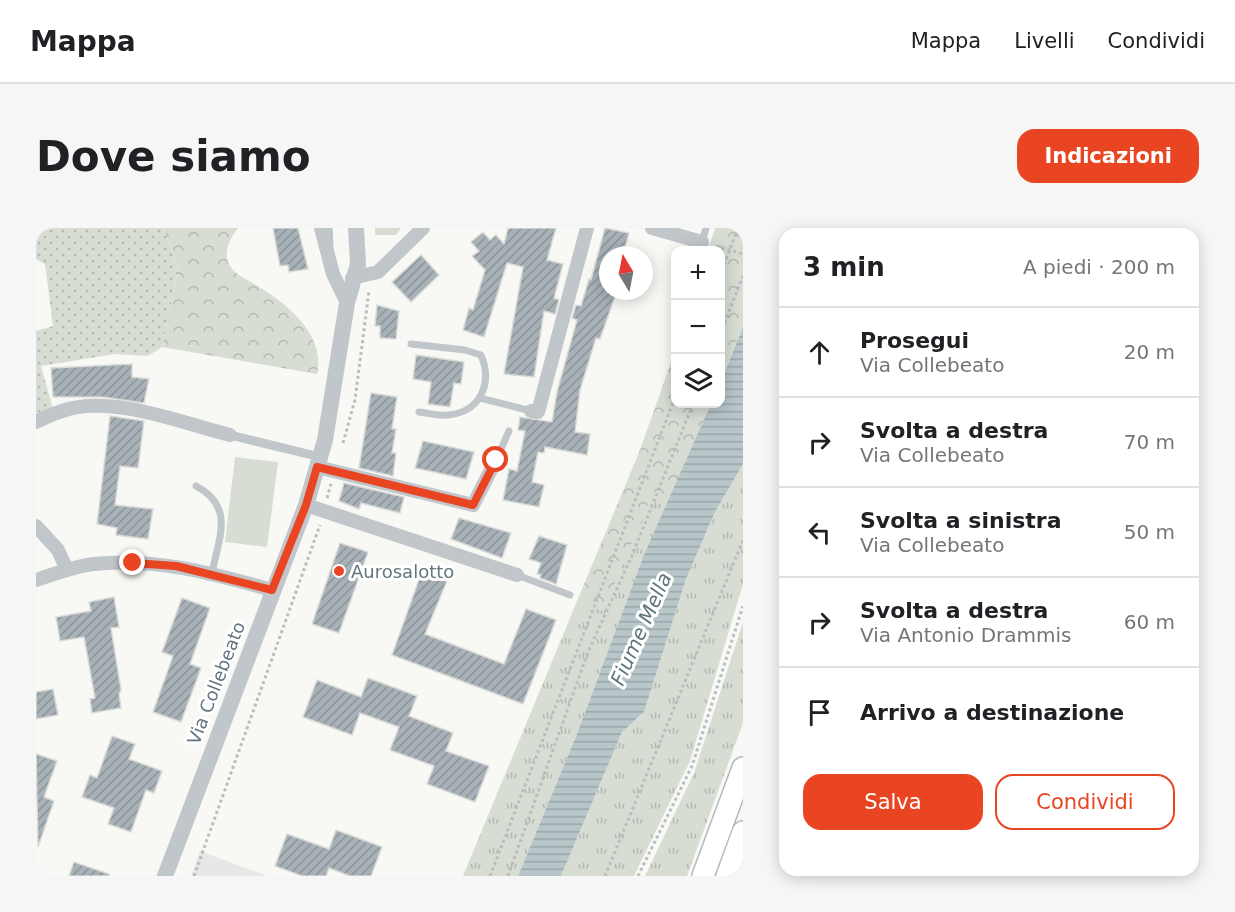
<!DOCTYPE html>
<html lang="it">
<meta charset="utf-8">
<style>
body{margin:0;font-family:"DejaVu Sans",sans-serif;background:#f6f6f6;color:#202124}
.controls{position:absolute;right:18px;top:18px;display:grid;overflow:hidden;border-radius:12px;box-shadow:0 3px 15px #0003}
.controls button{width:54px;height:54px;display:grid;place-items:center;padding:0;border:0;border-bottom:2px solid #e0e0e0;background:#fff;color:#202124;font:30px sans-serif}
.compass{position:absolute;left:563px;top:18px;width:54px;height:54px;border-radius:50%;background:#fff;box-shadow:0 3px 15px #0003;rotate:350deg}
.stop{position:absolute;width:18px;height:18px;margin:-14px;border:4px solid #ea4523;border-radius:50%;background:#fff}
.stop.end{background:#ea4523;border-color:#fff;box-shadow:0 2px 6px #0008}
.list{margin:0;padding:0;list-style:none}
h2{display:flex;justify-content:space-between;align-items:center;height:78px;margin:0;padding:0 24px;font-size:26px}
h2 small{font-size:20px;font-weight:400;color:#757577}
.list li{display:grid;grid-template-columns:39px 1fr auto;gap:18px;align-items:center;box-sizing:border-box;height:90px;padding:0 24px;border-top:2px solid #e0e0e0}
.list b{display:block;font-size:22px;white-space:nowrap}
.list p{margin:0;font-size:20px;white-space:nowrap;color:#757577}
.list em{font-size:20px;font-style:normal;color:#757577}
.actions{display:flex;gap:12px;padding:18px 24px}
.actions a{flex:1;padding:14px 0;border:2px solid #ea4523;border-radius:18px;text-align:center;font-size:21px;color:#ea4523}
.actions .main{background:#ea4523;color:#fff}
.icon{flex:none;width:33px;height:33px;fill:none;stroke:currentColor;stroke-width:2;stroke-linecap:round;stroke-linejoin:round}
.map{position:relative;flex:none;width:707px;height:648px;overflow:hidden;border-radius:18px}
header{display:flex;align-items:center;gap:36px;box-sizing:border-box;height:84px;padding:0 30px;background:#fff;border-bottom:2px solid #e0e0e0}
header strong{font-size:28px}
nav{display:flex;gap:33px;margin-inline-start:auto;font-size:21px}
.intro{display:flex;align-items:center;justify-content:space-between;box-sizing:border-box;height:144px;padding:0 36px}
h1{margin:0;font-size:42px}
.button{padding:15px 27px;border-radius:18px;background:#ea4523;color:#fff;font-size:21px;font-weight:700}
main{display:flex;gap:36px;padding:0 36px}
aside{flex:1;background:#fff;border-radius:18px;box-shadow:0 3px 15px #0003}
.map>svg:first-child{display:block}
</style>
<header>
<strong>Mappa</strong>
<nav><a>Mappa</a><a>Livelli</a><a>Condividi</a></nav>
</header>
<div class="intro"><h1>Dove siamo</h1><a class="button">Indicazioni</a></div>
<main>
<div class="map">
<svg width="707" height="648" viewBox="0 0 707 648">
<defs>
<pattern id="grass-tufts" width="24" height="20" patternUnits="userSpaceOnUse" patternTransform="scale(1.5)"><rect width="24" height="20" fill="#d8ddd4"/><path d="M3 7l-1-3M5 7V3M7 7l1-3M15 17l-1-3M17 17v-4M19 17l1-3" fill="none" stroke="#b3b8b1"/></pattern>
<pattern id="forest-crowns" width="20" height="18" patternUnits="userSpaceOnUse" patternTransform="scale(1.5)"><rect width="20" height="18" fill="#d8ddd4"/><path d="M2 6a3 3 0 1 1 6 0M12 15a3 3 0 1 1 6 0" fill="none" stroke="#b3b8b1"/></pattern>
<pattern id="garden-dots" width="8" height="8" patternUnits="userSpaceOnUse" patternTransform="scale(1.5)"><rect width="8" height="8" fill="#d8ddd4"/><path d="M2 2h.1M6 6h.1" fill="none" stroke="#b3b8b1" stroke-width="1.8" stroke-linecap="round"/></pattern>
<pattern id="water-rules" width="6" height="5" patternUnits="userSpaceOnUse" patternTransform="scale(1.5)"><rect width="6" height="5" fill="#b8c6c9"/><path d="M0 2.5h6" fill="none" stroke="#99a5a9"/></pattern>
<pattern id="building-hatch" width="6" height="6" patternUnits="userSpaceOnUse" patternTransform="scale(1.5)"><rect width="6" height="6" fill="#a8b1b7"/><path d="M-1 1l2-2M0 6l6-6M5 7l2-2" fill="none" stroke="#8c959a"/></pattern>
</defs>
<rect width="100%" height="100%" fill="#f8f8f5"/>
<!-- built -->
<path fill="#e6e7e6" d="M164,623L231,648H155Z"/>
<!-- grass -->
<g fill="url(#grass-tufts)">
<path d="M339,0H365L360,7H339Z"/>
<path d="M707,236V356L654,533L598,648H525L586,504L608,484L650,351L679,284Z"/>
<path d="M618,262L629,283L607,329L541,506L482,648H427L541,373L567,382Z"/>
<path d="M707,394V495L651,648H609L658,545Z"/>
</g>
<!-- forest -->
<g fill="url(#forest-crowns)">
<path d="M128,0H202C194,11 186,25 194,38C198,46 212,52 220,57C250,75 290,106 281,146L126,119L142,41Z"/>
<path d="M679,0H707V99L685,154L684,22H672Z"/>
<path d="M639,123L640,176H675L629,283L618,263L567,383L541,373L604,222Z"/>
</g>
<!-- garden -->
<path fill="url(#garden-dots)" d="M0,0H128L142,41L126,119L112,128L79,126L5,138L20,192L0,199V103L17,98L9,36L0,31Z"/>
<!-- pitch -->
<path fill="#d8ddd4" d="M199,229L242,234L231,319L189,314Z"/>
<!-- water -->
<path fill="url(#water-rules)" d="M707,99V236L679,284L650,351L608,484L586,504L525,648H482L541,506L607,329L675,176H684L685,154Z"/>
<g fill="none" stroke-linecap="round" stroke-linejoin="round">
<!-- stream -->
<path stroke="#b8c6c9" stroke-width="5" d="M294,0L295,16"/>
</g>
<!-- building -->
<g fill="url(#building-hatch)" stroke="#dadad7" stroke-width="1.5">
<path d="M237,0H262L272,41L253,44L252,37L244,38Z"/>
<path d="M472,0H520L511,32L527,36L518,70L523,72L519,86L508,83L498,149L468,146L487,39L471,35L448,109L427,102L433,80L437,82L449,42L436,28L443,23L435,14L447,4L454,12L460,7L468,16Z"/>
<path d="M569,0L593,5L587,27H572V63H581L564,111L560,110L544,162L539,204L554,206L551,227L509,219L508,225L502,224L496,254L508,257L503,279L467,272L473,241L481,243L489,203L482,202L484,189L516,194L521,164L541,92L536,90L540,77L545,78L553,51L555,52Z"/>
<path d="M385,27L403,47L375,74L356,54Z"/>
<path d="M341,77L363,83L360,111L344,110V98H339Z"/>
<path d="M380,127L428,134L425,156L418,155L414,179L392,176L395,154L377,151Z"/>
<path d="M96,136V149L113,151L108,175L67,169H17L15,140Z"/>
<path d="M335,165L361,169L356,201H360L356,225H360L357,248L323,240Z"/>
<path d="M74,188L108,193L102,240L84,238L79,277L117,281L112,311L80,307L81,300L61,296Z"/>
<path d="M387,213L438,224L430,251L379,240Z"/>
<path d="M308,255L368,269L364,285L325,275L323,281L303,273Z"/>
<path d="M423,290L475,305L466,330L415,311Z"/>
<path d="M503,308L531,317L520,356L504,350L505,347L501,346L505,335L493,331Z"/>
<path d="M304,315L332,324L303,405L276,396Z"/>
<path d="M386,343L411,353L389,406L468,436L490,381L520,392L487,476L356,427Z"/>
<path d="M78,369L83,399L75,400L85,462L83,466L85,480L56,485L54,471L59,470L48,409L24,413L20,389L55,383L53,374Z"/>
<path d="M146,370L174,380L154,436L165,440L145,494L117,484L137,428L126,424Z"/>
<path d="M332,450L381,468L373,488L417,505L410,523L453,538L439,574L391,556L398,538L354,522L363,499L324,485L316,507L267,489L281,452L325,469Z"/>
<path d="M17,461L22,487L0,491V464Z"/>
<path d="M76,508L99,516L93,531L126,543L118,565L110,562L95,604L72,596L78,580L46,569L54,547L61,550Z"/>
<path d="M0,526L21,533L8,569L18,573L2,619Z"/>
<path d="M300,602L346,619L335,648H314L293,640L290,648H266L239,638L251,606L293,621Z"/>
<path d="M38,634L73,646V648H33Z"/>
</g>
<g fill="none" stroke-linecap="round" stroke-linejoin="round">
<defs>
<g id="trunk">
<path d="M667,648L707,540"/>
<path d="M691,648L707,604"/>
</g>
</defs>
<!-- trunk casing -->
<use href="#trunk" stroke="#b4b9bc" stroke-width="24"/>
<!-- path -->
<g stroke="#b9bdc0" stroke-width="3" stroke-dasharray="3 3" stroke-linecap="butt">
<path d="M680,18L707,26"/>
<path d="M684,48L702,0"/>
<path d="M684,106L707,48"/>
<path d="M307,215L319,172L333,63"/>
<path d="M291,270L295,256"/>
<path d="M158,648L284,297"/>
<path d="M454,648L640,167"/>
<path d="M472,648L552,424L595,330L657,176"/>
<path d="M569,648L707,312"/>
<path d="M602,648L656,538L707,378"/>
</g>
<!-- service -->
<g stroke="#c1c6ca" stroke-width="7">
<path d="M666,14L670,0"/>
<path d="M375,116L429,122L445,127C457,156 444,184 412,187C403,188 392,185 383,184"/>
<path d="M444,170L495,183"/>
<path d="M460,232L473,203"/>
<path d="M160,258C199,279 183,309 176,345"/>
<path d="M481,347L534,367"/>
</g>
<!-- pedestrian -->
<path stroke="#c1c6ca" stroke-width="9" d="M194,207L284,229"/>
<!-- minor -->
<g stroke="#c1c6ca" stroke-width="14">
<path d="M285,0L297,46L311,75"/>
<path d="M616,0L666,14"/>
<path d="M316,50L342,44L387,0"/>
<path d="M495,183L502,184L551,0"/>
<path d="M0,194C8,190 17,186 26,183C75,166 145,195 194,207"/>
<path d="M281,239L437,277L460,232"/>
<path d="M270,277L481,347"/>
<path d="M0,298L22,322L31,342"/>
<path d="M0,352C19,346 38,338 58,336C119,329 178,346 236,362"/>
</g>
<!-- tertiary -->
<path stroke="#c1c6ca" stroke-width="16" d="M129,648L270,277L289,212L311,75L322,36L320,0"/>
<!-- trunk -->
<use href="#trunk" stroke="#fff" stroke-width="21"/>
</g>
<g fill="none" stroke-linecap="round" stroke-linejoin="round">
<!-- route -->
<path stroke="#ea4523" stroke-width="8" d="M97,335L140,338L236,362L270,277L281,239L437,277L460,232"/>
</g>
<!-- markers -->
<circle fill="#ea4523" stroke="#fff" stroke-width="2" cx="303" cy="343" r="6"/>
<g text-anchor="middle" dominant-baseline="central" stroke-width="6" stroke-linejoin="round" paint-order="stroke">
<!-- poi labels -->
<g font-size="18" fill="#627581" stroke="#fff" text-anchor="start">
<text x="315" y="343">Aurosalotto</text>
</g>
<!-- street labels -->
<g font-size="18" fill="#627581" stroke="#fff">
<text transform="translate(180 455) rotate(-69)">Via Collebeato</text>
</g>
<!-- water labels -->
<g font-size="20" font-style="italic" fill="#5d767c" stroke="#fff">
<text transform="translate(605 401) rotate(-66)">Fiume Mella</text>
</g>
</g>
</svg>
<div class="controls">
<button>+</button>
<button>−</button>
<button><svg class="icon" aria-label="layers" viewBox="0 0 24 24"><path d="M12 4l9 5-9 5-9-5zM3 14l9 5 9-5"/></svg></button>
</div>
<svg class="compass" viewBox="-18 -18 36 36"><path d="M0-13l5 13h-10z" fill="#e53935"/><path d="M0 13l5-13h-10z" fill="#757577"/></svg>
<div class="stop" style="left:460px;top:232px"></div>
<div class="stop end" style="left:97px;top:335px"></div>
</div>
<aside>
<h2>3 min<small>A piedi · 200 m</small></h2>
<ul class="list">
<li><svg class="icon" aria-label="ahead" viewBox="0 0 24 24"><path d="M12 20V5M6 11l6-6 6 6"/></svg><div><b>Prosegui</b><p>Via Collebeato</p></div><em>20 m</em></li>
<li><svg class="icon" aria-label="right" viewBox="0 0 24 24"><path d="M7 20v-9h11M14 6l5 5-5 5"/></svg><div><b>Svolta a destra</b><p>Via Collebeato</p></div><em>70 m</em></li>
<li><svg class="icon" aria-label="left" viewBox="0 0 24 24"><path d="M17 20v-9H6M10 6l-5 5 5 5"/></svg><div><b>Svolta a sinistra</b><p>Via Collebeato</p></div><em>50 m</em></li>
<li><svg class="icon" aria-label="right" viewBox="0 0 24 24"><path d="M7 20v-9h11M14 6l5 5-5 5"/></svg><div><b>Svolta a destra</b><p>Via Antonio Drammis</p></div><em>60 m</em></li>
<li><svg class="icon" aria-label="arrive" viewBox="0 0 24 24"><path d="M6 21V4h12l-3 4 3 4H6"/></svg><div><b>Arrivo a destinazione</b></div></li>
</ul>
<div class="actions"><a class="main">Salva</a><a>Condividi</a></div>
</aside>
</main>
